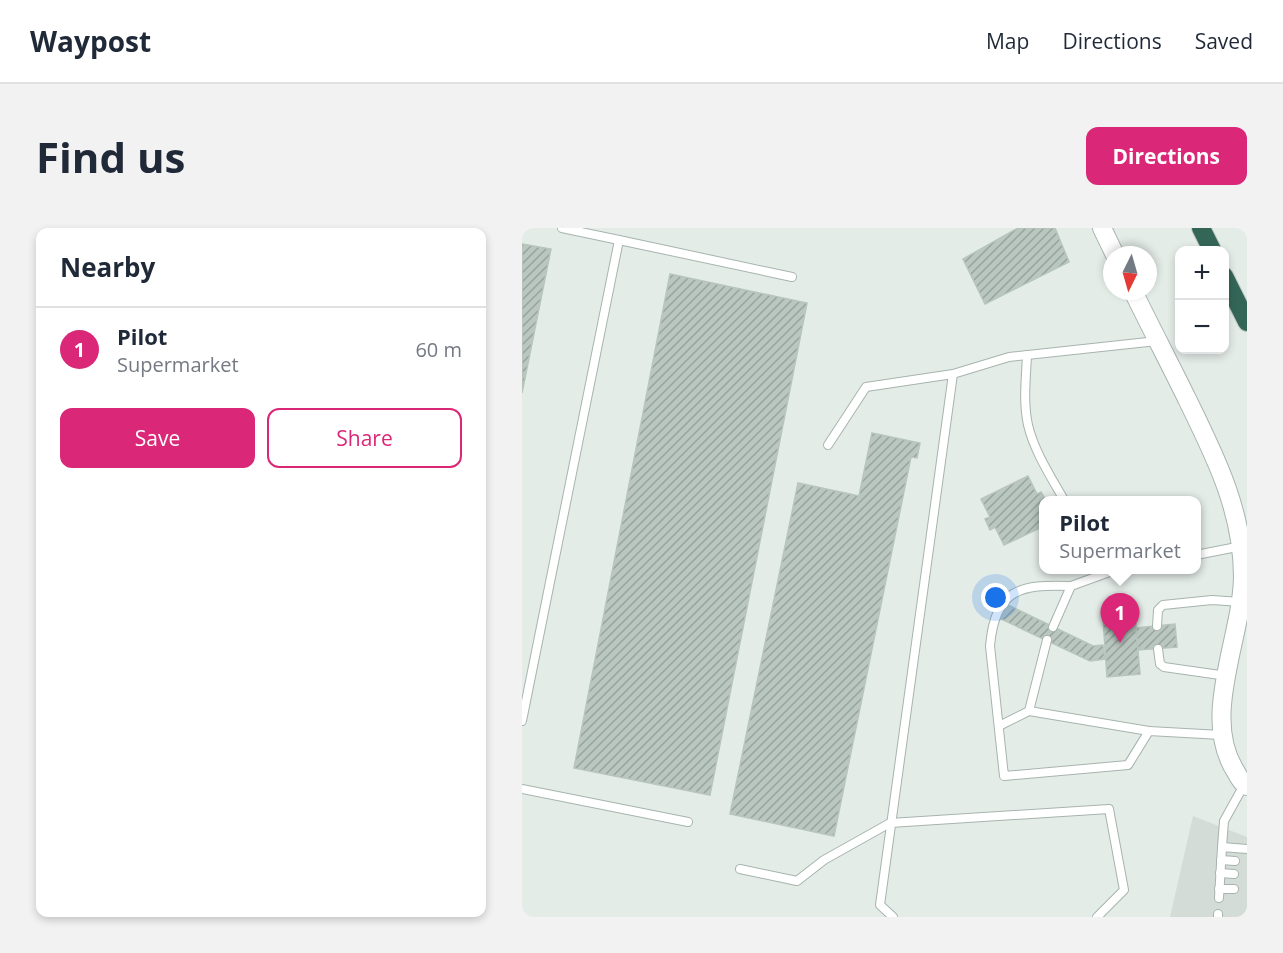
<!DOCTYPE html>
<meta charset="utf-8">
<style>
body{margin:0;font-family:"Open Sans",sans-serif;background:#f2f2f3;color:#1f2937}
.controls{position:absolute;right:18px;top:18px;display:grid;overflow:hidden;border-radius:12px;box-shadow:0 3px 9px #0003}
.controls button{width:54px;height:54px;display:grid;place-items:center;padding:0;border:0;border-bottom:2px solid #e0e1e3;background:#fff;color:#1f2937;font:30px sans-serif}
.compass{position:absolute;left:581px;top:18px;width:54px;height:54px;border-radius:50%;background:#fff;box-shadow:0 3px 9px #0003;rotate:185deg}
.you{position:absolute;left:474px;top:370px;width:21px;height:21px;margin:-15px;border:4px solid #fff;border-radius:50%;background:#1a73e8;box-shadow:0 0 0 9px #1a73e833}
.badge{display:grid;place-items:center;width:39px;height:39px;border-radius:50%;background:#db2777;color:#fff;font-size:20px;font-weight:700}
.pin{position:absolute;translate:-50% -50px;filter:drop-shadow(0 2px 3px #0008)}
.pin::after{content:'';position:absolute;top:32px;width:21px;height:18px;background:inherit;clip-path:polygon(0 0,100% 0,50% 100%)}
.popup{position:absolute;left:517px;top:268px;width:162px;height:78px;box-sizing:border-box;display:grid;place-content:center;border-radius:12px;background:#fff;filter:drop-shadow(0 2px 4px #0005);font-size:20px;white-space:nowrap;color:#747a83}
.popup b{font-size:22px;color:#1f2937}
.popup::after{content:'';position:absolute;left:50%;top:100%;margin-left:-12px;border:12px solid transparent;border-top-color:#fff}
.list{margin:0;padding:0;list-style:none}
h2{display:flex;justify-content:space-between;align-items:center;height:78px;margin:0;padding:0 24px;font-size:26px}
h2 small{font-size:20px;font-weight:400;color:#747a83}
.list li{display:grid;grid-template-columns:39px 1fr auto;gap:18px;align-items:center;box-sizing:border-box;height:84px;padding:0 24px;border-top:2px solid #e0e1e3}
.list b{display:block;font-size:22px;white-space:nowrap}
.list p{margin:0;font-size:20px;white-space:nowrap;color:#747a83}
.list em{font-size:20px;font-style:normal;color:#747a83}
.actions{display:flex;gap:12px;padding:18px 24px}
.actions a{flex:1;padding:14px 0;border:2px solid #db2777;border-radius:12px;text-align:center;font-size:21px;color:#db2777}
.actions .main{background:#db2777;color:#fff}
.map{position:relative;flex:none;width:725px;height:689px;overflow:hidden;border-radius:12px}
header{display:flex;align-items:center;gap:36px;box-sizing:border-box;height:84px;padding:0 30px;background:#fff;border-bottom:2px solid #e0e1e3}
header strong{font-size:28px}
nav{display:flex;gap:33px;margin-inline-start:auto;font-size:21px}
.intro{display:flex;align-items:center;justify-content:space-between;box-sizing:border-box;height:144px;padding:0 36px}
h1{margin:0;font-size:42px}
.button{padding:15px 27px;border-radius:12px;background:#db2777;color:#fff;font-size:21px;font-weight:700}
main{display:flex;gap:36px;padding:0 36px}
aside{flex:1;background:#fff;border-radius:12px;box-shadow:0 3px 9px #0003}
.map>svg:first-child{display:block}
</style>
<header>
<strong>Waypost</strong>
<nav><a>Map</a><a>Directions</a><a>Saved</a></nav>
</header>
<div class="intro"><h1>Find us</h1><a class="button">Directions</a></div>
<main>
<aside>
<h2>Nearby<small></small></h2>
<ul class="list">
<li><span class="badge">1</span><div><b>Pilot</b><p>Supermarket</p></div><em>60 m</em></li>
</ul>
<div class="actions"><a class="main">Save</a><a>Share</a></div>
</aside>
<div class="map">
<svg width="725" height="689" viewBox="0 0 725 689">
<defs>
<pattern id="building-hatch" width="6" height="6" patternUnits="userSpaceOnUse" patternTransform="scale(1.5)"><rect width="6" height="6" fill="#bac7c1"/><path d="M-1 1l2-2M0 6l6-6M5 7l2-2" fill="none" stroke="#97a39e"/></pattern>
</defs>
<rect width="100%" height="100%" fill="#e4ece8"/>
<!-- built -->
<path fill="#d3dcd7" d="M671,588L725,609V689H648Z"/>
<!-- building -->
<g fill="url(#building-hatch)" stroke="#b7c5be" stroke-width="1.5">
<path d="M496,0H533L547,34L463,76L441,31Z"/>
<path d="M0,16L29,21L0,165Z"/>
<path d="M148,46L285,75L188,567L52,540Z"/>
<path d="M350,205L398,215L395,230L389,229L312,608L208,586L276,255L337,268Z"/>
<path d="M506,248L515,266L519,264L524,272L520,278L522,298L482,317L473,299L468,302L463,291L468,289L459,271Z"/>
<path d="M612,376L618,446L585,449L581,391L587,390L586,383L595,382V378Z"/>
<path d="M486,377L571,418L581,417L583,431L568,433L479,391Z"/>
<path d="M653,396L655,419L616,422L614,400Z"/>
</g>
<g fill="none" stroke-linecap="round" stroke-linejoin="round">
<defs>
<g id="service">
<path d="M40,0L97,12"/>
<path d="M505,127C504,150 501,174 506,197C512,223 529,249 542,272"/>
<path d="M306,217L344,159L431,146"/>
<path d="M674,327L720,318"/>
<path d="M549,358C498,356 473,361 468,418L482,548L606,537L627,503L699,507"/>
<path d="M635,398L636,382L641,377L690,372L719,374"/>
<path d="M531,399L549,358L593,342"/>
<path d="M636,421L638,436L642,439L705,448"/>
<path d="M507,483L627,503"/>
<path d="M0,493L97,12L270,49"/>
<path d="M477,498L507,483L525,412"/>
<path d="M0,561L166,594"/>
<path d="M700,619L702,593L722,557"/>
<path d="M699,632L713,633"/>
<path d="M218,641L275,653L302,632L368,595L587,581L602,662L575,689"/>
<path d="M698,645L712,646"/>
<path d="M697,661H712"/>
<path d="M697,670L700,619L725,621"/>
<path d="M371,689L358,677L431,146L487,129L635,113"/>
<path d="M696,689V686"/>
</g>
<g id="tertiary">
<path d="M580,0L593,27"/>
<path d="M611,63C629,100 648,136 666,173C694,230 721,284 721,349C720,411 678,489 714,544C717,550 720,555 725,558"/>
</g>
<g id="motorway">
<path d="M679,0L690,22"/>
<path d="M702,48L725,94"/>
</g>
</defs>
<!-- service casing -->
<use href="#service" stroke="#a7b4ae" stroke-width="10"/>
<!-- tertiary casing -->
<use href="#tertiary" stroke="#a7b4ae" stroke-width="20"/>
<!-- motorway casing -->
<use href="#motorway" stroke="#c2c8c6" stroke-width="20"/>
<!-- service -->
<use href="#service" stroke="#fff" stroke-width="8"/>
<!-- tertiary -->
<use href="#tertiary" stroke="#fff" stroke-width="18"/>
<!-- motorway -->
<use href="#motorway" stroke="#346657" stroke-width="18"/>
</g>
</svg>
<div class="controls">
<button>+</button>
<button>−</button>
</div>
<svg class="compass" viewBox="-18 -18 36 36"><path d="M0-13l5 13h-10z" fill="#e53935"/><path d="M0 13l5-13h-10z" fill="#747a83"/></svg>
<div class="you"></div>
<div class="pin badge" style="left:598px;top:415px">1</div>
<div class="popup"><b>Pilot</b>Supermarket</div>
</div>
</main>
